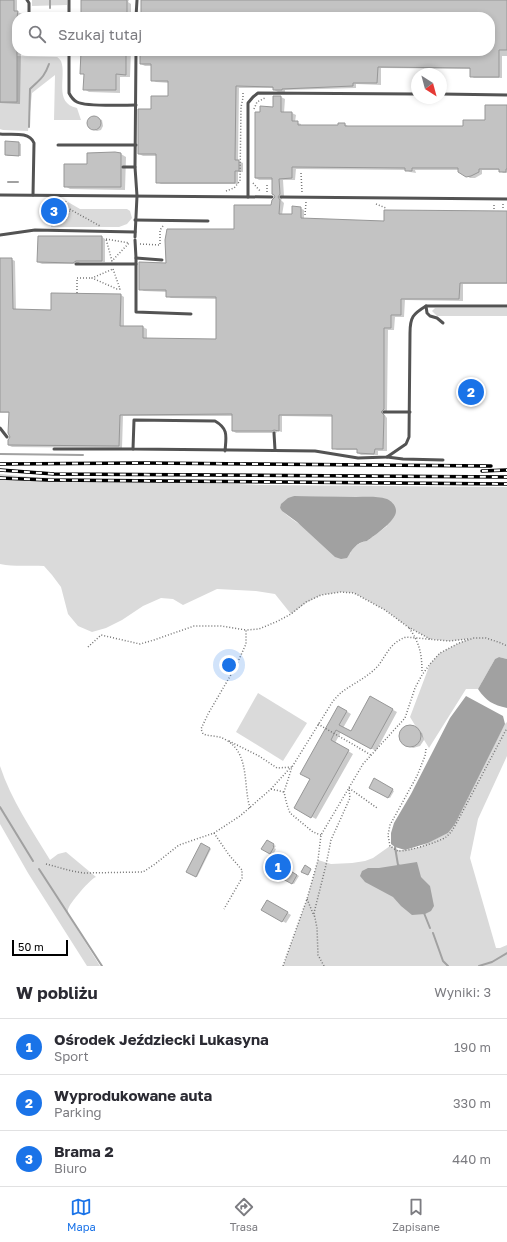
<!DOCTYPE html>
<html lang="pl">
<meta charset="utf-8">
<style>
body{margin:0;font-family:"Golos Text",sans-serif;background:#f2f2f3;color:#2b2b33}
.compass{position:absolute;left:411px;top:68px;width:36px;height:36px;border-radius:50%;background:#fff;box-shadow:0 2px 6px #0003;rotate:144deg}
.scale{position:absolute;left:12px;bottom:10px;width:56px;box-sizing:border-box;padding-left:4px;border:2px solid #000;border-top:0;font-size:11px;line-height:14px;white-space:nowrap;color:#000;-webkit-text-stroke:3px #fff;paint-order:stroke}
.you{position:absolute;left:229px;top:665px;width:14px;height:14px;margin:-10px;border:3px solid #fff;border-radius:50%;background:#1a73e8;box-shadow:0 0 0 6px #1a73e833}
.badge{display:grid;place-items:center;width:26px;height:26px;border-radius:50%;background:#1a73e8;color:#fff;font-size:13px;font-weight:700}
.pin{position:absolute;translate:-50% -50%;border:2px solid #fff;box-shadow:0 1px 4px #0006}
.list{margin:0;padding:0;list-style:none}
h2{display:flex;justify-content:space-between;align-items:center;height:52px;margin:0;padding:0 16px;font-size:17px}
h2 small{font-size:13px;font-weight:400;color:#7c7c81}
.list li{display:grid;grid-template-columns:26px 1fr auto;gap:12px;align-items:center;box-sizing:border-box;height:56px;padding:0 16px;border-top:1px solid #e1e1e2}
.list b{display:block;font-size:15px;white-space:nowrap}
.list p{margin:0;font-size:13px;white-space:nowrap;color:#7c7c81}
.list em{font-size:13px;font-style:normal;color:#7c7c81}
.icon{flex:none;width:22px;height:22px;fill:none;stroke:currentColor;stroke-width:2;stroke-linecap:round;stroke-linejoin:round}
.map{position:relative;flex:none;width:507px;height:966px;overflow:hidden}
.search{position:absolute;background:#fff;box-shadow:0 2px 6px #0003;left:12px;right:12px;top:12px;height:44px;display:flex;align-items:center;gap:10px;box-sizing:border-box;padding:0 14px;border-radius:16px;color:#7c7c81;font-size:15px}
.sheet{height:220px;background:#fff}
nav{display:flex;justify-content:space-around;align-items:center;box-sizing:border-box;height:56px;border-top:1px solid #e1e1e2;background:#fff;font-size:11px;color:#7c7c81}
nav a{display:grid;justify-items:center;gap:2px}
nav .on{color:#1a73e8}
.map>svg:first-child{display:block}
</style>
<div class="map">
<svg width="507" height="966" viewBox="0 0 507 966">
<rect width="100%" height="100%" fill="#fff"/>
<!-- green -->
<g fill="#dadada" fill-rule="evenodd">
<path d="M32,0H67V5L32,6Z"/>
<path d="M17,56L57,57C58,57 61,61 61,61C67,76 53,103 77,108L81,120H54L55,75L32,93L28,131L3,130L0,129V102H17Z"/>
<path d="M68,202L80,209H127L130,211L132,218L127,224L119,227H51V219H64V209Z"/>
<path d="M435,308H507V316H437L432,311Z"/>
<path d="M0,474L32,477L261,485L507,487V659L499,657L495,659L478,689H466L429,748L410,717L430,664L440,653L459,643L470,639L449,641L430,639L408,627L385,610L354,593L341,592L321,595L306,603L291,614L275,594L256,591L217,589L183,605L173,599L161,598L143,606L122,620L106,628L92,632L78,626L68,614L61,587L52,575L44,566C29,565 15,567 0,564ZM294,496L373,498L386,499L387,526L367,541C360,542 352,547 350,554C337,547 285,518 280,508Z"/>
<path d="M258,693L307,723L283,761L236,732Z"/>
<path d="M507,722V756L478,819L470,858L496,948H500L507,945V966H283L307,899L318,860L331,864L352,863L365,861L373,858L390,846L398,850H405L419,847L448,833L505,724Z"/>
<path d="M0,766C11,800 32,830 50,860L58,854L66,852L96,877C90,879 72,901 69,907C67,910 68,913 69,916L100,966H87L28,873L0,824Z"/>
</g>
<!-- water -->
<g fill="#a1a1a1">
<path d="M294,496C314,496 335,497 356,497C366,497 377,496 387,499C391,501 396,505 396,511C396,521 375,535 367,541C356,542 352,550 347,558L341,559L335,557L297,522L282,511L280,508L281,504L288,498Z"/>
<path d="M499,657L507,659V708C493,705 486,701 478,689L495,659Z"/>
<path d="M466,696L503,716L505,724L455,824L448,833L428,843L405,850L395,847L391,844V833L394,823L411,794L450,718Z"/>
<path d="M417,862L421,877L430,886L434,906L431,911L425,914L412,915L401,906L393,897L365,882L360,876L362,871L368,868H379Z"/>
</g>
<!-- shadow -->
<g fill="#0003">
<path d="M0,0H17V12L29,16L17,17V51H21L20,104L0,103Z"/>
<path d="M109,0H129L128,2L131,4V17H82Z"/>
<path d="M142,0H507V56H502V78H474L471,76V69L381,68V85L356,84V88L285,90V92H278L274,90V88H239L238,161L243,163V172H238V184H161L157,182V156H143L139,154L152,110L169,97V83L156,82L152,80V66H145L141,64V51H490V17H142Z"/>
<path d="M52,14L56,17H33V15Z"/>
<path d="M82,51H131L130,77H120V93L89,92L84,89L85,75L81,73Z"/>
<path d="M274,97H281L285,99L284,113H292L296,115L295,122L301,124V126H339V124H345L349,127H464L486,121L507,106V173H503L500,170H482V174L475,178H470L459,171V170H415L416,173L410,172L406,170L296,169L295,180H283L284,196L281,200L284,203L282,215H293L300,208L304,210V220L385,222L507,212V284H463V301L405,300L404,317H395L394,330H388L387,411L384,414L387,418V451H378V455H361L358,453V450H337L333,448V417L282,416V432L278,431L276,433H236L233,431V416H123L122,448L12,447L8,445L11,437L10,413H0V259H11L15,261L16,311H52L121,295L124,297V327H143L147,329V340H217V299L171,298L167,296V292L144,291L140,289L167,264L235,230L272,206L276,198L273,180H259L256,178L261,113L274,108Z"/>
<path d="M93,117L102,120L103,126L101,130L97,131L90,128L88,124L89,119Z"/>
<path d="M6,142L19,143L21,144V156H8L6,155Z"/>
<path d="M121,154L126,157L125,190L70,189L65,186L88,165Z"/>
<path d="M64,210L66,211V220H49L47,219Z"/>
<path d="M102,237L105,239V262H80L77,264H42L38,262Z"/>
<path d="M371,698L397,712L376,751L341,732L335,743L353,754L316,819L295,808L311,779L339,707L351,714L343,728L351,732Z"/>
<path d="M410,726L413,727L422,733L424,740L420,746L413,748L408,746L404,743L401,738V732L403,729Z"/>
<path d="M375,779L394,791L390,798L370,787Z"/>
<path d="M267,841L276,846L274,848L276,849L273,855L263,849Z"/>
<path d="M201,844L211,849L197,877L187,872Z"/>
<path d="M273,861L299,876L294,884L282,878L285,873Z"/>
<path d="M268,901L291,915L286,923L262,910Z"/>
</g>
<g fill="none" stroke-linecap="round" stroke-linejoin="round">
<!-- stream -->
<g stroke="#a1a1a1" stroke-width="2">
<path d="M50,8V0"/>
<path d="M29,127L30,89C40,79 44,78 49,64"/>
<path d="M8,182H18"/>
<path d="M0,454L83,455"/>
<path d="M0,807L33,861"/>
<path d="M395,847L398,865L400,866"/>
<path d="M39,869L102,966"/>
<path d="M424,913L430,928"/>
<path d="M433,933L443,961L448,966"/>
<path d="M479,966L492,962L507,953"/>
</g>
</g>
<!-- building -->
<g fill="#c3c3c3" stroke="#979797">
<path d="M0,0H14V11H18L17,17V102H0Z"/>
<rect x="81" y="0" width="46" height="17"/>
<path d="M141,0H507V50H499V77H470V68L378,67L377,83H353V86L282,89V90H273V87L236,86L235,160H239V171H235V183H156V154H138V109H151V96H168V81H151V64H140V51H490V17H141Z"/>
<path d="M81,51H126V75L116,74V90H83L84,74H80Z"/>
<path d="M273,96H281V112H292V121H298V125H338V123H345V126H463V120H485V105H507V169H506V172H499V169H479V172L471,176L466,177L458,172V168H412V171H405V168L292,167V178L279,179L280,194L278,197L280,200L279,214H292V206L301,207V218L384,221V210L507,211V283H460L459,299H401V315H391V328H384V409L381,412L384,415L383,449H375L374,454L357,453V449H332V415H279V431L274,430L272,431H232V414L120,415L119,446L8,445V440L10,437L8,433L9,412H0V258H12L13,309L51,310V293L121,294L120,326H143V338L216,339V297H166V290H139V262L166,263L165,240L167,229H234V205H271L272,200L275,197L274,195L272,194V178H255V112H260V106L273,107Z"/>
<circle cx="94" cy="123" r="7"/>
<path d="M5,141L19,142V156L5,155Z"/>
<path d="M115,152L121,153V187H64V164H87V153Z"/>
<rect x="46" y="209" width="18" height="10"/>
<path d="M38,236H102V261H76L73,263L37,262Z"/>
<path d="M370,696L393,709L371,749L336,730L331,740L349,750L311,818L294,808L310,779L300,774L338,706L347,711L339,725L351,731Z"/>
<circle cx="410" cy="736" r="11"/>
<path d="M374,778L393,789L388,798L369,788Z"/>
<path d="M267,840L274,844L273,846L274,847L270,854L261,849Z"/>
<path d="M201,843L210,848L196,877L186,872Z"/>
<path d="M273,860L297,875L292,884L281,878L283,874L270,865Z"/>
<path d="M305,865L311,869L308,875L301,872Z"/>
<path d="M267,900L288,912L282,922L261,910Z"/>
</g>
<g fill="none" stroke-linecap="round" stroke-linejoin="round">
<!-- path -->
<g stroke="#757575" stroke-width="1.5" stroke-dasharray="1 2" stroke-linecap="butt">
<path d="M418,99H440"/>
<path d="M254,109L257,102L265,98"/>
<path d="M301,173L302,192"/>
<path d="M253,183L261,192"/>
<path d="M226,191L234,188L240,181L241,107L243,98V91"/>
<path d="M267,192V184"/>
<path d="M66,201L64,206L100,226"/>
<path d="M376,204L386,208"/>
<path d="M503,204V209"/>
<path d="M494,209V204"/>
<path d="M305,215L306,202"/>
<path d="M51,222C64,222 66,223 70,209"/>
<path d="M106,239L129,243L112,261Z"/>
<path d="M140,244L160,245V230L163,226"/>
<path d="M113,269L120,289H117L92,278Z"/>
<path d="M77,293V278H92"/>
<path d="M409,628C420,643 422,655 422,673"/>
<path d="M88,647L101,635L140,644L154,640L194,626H221L246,630"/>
<path d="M318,724L371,755"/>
<path d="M229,741L259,756L277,768L292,767"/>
<path d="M426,749L425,756L417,776L390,825L388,835L390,846C392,847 395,850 398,851C407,852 439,842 446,837C451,833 453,829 456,824L507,728"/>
<path d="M349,788L377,808"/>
<path d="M271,789L284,792"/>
<path d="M250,808C243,786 250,753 226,740C219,735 211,737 203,734L201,729L208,714L236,666L246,644V630L259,629L278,621L291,614L306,602L321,595L341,592L354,593L385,610L408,627L430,639"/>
<path d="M214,833L229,855L242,870V878L224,909"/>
<path d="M321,835L313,832L290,813L287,805L284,792L292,767L333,701C336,698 339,694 342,692C354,683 368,677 378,666C387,654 390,643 406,637L449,641L468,639"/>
<path d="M46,864L72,871L84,873L143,872L155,864L179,845L214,833L240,816L271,789L290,768"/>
<path d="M307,899L314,916"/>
<path d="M283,966L307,899L318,860L321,835L363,764L405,718L415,688L422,675L430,664L440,653L459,643L474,638H486L501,643L507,646"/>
<path d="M324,966L318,955L317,928L314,913L326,865L331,840L350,798L349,789"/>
</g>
<!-- lane -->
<g stroke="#535353" stroke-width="3">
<path d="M27,0L29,3V17"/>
<path d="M69,0V17"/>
<path d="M136,17L137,0"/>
<path d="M69,51V93C71,97 73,100 77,102C86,107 124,105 136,105"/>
<path d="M441,94L507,95"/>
<path d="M0,134C11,135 29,131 34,143L33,195"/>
<path d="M58,145H136"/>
<path d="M123,167H135"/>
<path d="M0,195L272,197"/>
<path d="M248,197V103L253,97L258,93L417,94"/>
<path d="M281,197L507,199"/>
<path d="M135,220L208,221"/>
<path d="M0,235L35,230L135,232"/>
<path d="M135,237L137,196L135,167L136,51"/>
<path d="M135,240L136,258V312L191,314"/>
<path d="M136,258L162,260"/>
<path d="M76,264H136"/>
<path d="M426,306L427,313L430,316L437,318L443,323"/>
<path d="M384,412H410"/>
<path d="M0,428L7,437"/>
<path d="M274,433L275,450"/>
<path d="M54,449H133"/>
<path d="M225,451C226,437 229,429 215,421L134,420L133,449L315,451L358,458L387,457L406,444L409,437L410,333C410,317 413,314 426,306H507"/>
<path d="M387,457L403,459L443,460"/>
</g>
<defs>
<g id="rail">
<path d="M0,464L144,463L491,466"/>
<path d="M0,470L54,474L507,477"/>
<path d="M482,471L507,470"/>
<path d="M0,478L48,480L507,484"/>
</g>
</defs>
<!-- rail casing -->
<use href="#rail" stroke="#000" stroke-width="3.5"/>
<!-- rail -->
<use href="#rail" stroke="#fff" stroke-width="2" stroke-dasharray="6" stroke-linecap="butt"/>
</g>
</svg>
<svg class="compass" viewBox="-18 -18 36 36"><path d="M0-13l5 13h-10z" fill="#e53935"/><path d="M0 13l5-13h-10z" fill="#7c7c81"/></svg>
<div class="scale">50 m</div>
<div class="you"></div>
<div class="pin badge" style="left:278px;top:867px">1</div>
<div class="pin badge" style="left:471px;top:392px">2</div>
<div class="pin badge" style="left:54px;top:211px">3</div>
<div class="search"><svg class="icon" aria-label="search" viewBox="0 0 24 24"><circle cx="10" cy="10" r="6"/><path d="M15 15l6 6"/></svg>Szukaj tutaj</div>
</div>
<section class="sheet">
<h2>W pobliżu<small>Wyniki: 3</small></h2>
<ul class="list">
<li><span class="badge">1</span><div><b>Ośrodek Jeździecki Lukasyna</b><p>Sport</p></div><em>190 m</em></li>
<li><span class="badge">2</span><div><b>Wyprodukowane auta</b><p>Parking</p></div><em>330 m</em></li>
<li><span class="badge">3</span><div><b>Brama 2</b><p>Biuro</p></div><em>440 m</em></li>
</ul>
</section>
<nav>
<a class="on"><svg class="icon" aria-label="map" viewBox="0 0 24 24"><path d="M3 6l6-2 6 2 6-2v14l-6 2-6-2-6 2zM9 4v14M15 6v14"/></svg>Mapa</a>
<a><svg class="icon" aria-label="directions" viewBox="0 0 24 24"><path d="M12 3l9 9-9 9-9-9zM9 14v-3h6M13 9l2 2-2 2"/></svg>Trasa</a>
<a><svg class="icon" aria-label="saved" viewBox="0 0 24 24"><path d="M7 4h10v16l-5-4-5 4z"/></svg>Zapisane</a>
</nav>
